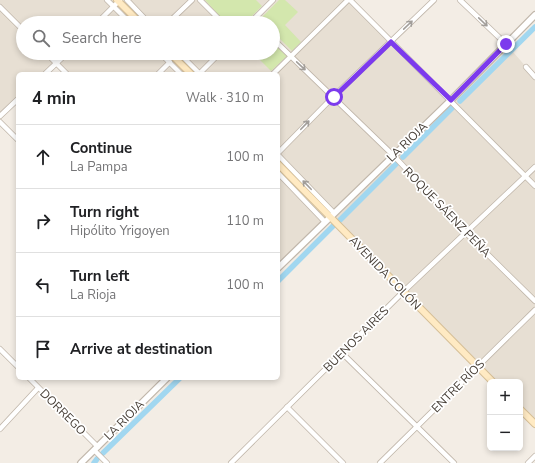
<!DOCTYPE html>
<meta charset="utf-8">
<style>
body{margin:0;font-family:"Nunito Sans",sans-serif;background:#f2f2f2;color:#202124}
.controls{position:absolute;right:12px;bottom:12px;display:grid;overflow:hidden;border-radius:6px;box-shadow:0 2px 6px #0003}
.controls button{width:36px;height:36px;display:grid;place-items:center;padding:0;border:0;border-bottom:1px solid #e0e0e0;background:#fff;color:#202124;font:20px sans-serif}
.stop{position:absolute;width:12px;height:12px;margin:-9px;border:3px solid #7c3aed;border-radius:50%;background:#fff}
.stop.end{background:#7c3aed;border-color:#fff;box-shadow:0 1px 4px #0008}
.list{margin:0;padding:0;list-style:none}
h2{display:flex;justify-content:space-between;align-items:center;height:52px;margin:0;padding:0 16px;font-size:17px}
h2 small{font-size:13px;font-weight:400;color:#757577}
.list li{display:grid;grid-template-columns:26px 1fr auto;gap:12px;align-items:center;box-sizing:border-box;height:64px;padding:0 16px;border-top:1px solid #e0e0e0}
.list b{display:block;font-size:15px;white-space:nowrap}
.list p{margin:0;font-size:13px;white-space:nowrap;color:#757577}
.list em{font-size:13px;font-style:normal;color:#757577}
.icon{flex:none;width:22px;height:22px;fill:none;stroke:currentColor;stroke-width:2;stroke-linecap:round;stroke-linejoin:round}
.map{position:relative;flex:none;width:535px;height:463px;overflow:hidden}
.search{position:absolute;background:#fff;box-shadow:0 2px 6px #0003;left:16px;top:16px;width:264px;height:44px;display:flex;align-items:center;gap:10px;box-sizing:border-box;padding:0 14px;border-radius:22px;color:#757577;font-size:15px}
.panel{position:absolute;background:#fff;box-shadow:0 2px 6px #0003;left:16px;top:72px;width:264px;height:308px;border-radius:6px}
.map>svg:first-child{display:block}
</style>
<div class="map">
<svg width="535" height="463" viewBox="0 0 535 463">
<rect width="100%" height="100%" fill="#f3ede5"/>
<!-- residential -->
<path fill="#e7dfd3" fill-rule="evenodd" d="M0,0H350L451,100L506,44L535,77V424L520,409V382H493L330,217L278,268V74H67L56,63L45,74H18V99L0,116ZM23,23H273V53H23Z"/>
<!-- green -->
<g fill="#d3e7ad">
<path d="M205,0H256L262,6L245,23H226Z"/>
<path d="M279,0H285L298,12L285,25L301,42L292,51L273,32V23H264L260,19Z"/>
<path d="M273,42L287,56L271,71L253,53H273Z"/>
</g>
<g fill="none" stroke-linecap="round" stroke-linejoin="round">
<!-- canal -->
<g stroke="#a1d7f0" stroke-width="5.5">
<path d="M460,101L535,27"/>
<path d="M403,157L453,107"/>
<path d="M340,220L397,163"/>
<path d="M278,281L333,226"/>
<path d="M103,453L180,378"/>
<path d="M94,463L97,459"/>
</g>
<defs>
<g id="minor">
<path d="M107,0L130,23"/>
<path d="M127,0L149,23"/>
<path d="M200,0L223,23"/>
<path d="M350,0L535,186"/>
<path d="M460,0L506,44"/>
<path d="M0,7L23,30"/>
<path d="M97,23L120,0"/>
<path d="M168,23L192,0"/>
<path d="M250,23L273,0"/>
<path d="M273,39L394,156L466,233L535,301"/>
<path d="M46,53L67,74"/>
<path d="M160,53L181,74"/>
<path d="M179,53L200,74"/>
<path d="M526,67L535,77"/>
<path d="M45,74L67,53"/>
<path d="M158,74L170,62"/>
<path d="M199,74L220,53"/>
<path d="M273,74L348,0"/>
<path d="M0,116L18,99"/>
<path d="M0,122L18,140"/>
<path d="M278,153L333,97L434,0"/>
<path d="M278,155L334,213"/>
<path d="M278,173L325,222"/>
<path d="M0,349L18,367"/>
<path d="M342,353L454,463"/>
<path d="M29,378L98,447"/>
<path d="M287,407L343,463"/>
<path d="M0,429L38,388"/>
<path d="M94,450L107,463"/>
<path d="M231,463L403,292L535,167"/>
<path d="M380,463L535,310"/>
<path d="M528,463L535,456"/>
</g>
<g id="tertiary">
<path d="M278,268L451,100L535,15"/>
<path d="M81,463L167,378"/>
</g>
<g id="secondary">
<path d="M117,0L140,23"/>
<path d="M170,53L191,74"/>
<path d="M278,164L493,382"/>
<path d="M520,409L535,424"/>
</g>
</defs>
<!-- minor casing -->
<use href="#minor" stroke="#c1b7ab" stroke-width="6"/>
<!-- tertiary casing -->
<use href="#tertiary" stroke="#c1b7ab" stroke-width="8"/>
<!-- secondary casing -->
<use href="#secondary" stroke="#d6bf97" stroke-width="8"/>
<!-- minor -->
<use href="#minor" stroke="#fff" stroke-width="4.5"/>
<!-- tertiary -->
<use href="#tertiary" stroke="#fff" stroke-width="5.5"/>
<!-- secondary -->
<use href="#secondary" stroke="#ffeac3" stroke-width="6"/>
</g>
<!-- one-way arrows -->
<defs><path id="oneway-shaft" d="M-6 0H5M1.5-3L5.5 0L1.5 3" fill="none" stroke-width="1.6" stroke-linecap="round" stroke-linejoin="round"/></defs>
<g stroke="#a29e9a">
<use href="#oneway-shaft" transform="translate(483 22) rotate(44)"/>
<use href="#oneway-shaft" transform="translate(408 25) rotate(-44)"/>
<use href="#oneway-shaft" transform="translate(301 66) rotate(43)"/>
<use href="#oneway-shaft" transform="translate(305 125) rotate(-46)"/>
<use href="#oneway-shaft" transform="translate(307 185) rotate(-134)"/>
</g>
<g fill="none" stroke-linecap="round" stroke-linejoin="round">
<!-- route -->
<path stroke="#7c3aed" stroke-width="5" d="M334,97L391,42L451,100L506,44"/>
</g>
<g text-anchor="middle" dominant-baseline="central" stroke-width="3.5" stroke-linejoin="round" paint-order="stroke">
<!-- street labels -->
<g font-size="12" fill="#453d35" stroke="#fff">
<text transform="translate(407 142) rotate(-44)">LA RIOJA</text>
<text transform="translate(447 212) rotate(46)">ROQUE SÁENZ PEÑA</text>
<text transform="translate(385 273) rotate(46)">AVENIDA COLÓN</text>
<text transform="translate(356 339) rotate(-45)">BUENOS AIRES</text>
<text transform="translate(458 386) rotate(-45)">ENTRE RÍOS</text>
<text transform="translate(63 412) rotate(45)">DORREGO</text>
<text transform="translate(124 420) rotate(-45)">LA RIOJA</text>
</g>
</g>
</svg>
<div class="controls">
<button>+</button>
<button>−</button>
</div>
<div class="stop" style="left:334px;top:97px"></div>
<div class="stop end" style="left:506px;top:44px"></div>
<div class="search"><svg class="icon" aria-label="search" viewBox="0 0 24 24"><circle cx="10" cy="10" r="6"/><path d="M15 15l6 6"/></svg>Search here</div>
<section class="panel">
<h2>4 min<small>Walk · 310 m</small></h2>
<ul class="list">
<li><svg class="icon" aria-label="ahead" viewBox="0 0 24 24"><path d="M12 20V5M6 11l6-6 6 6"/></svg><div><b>Continue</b><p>La Pampa</p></div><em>100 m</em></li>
<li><svg class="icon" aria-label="right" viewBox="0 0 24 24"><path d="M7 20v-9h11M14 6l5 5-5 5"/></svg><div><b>Turn right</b><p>Hipólito Yrigoyen</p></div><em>110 m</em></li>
<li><svg class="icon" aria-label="left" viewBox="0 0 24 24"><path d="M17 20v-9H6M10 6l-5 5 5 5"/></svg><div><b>Turn left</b><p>La Rioja</p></div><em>100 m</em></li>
<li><svg class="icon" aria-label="arrive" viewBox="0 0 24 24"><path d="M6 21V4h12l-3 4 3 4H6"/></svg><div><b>Arrive at destination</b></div></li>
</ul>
</section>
</div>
